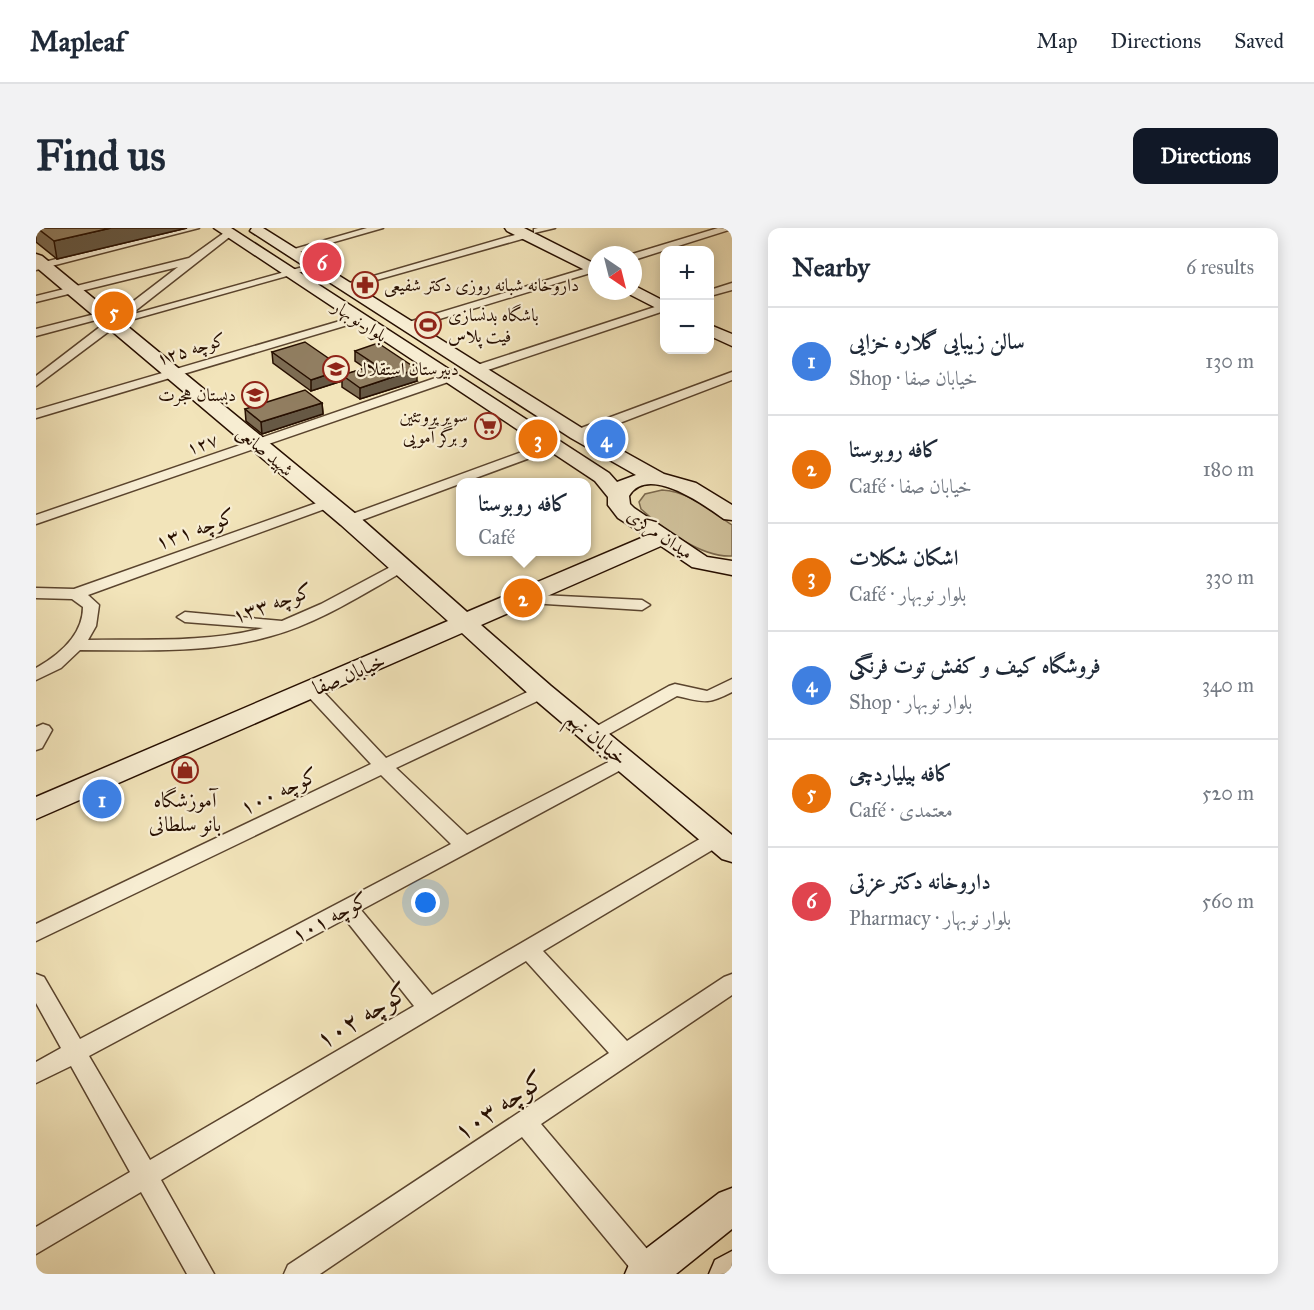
<!DOCTYPE html>
<meta charset="utf-8">
<style>
body{margin:0;font-family:"IM FELL Great Primer",Amiri,serif;background:#f2f2f3;color:#1f2937}
.controls{position:absolute;right:18px;top:18px;display:grid;overflow:hidden;border-radius:12px;box-shadow:0 3px 15px #0003}
.controls button{width:54px;height:54px;display:grid;place-items:center;padding:0;border:0;border-bottom:2px solid #e0e1e3;background:#fff;color:#1f2937;font:30px sans-serif}
.compass{position:absolute;left:552px;top:18px;width:54px;height:54px;border-radius:50%;background:#fff;box-shadow:0 3px 15px #0003;rotate:145deg}
.you{position:absolute;left:390px;top:675px;width:21px;height:21px;margin:-15px;border:4px solid #fff;border-radius:50%;background:#1a73e8;box-shadow:0 0 0 9px #1a73e833}
.badge{display:grid;place-items:center;width:39px;height:39px;border-radius:50%;background:#111827;color:#fff;font-size:20px;font-weight:700}
.pin{position:absolute;translate:-50% -50%;border:3px solid #fff;box-shadow:0 2px 6px #0006}
.popup{position:absolute;left:420px;top:250px;width:135px;height:78px;box-sizing:border-box;display:grid;place-content:center;border-radius:12px;background:#fff;filter:drop-shadow(0 2px 4px #0005);font-size:20px;white-space:nowrap;color:#747a83}
.popup b{font-size:22px;color:#1f2937}
.popup::after{content:'';position:absolute;left:50%;top:100%;margin-left:-12px;border:12px solid transparent;border-top-color:#fff}
.list{margin:0;padding:0;list-style:none}
h2{display:flex;justify-content:space-between;align-items:center;height:78px;margin:0;padding:0 24px;font-size:26px}
h2 small{font-size:20px;font-weight:400;color:#747a83}
.list li{display:grid;grid-template-columns:39px 1fr auto;gap:18px;align-items:center;box-sizing:border-box;height:108px;padding:0 24px;border-top:2px solid #e0e1e3}
.list b{display:block;font-size:22px;white-space:nowrap}
.list p{margin:0;font-size:20px;white-space:nowrap;color:#747a83}
.list em{font-size:20px;font-style:normal;color:#747a83}
.map{position:relative;flex:none;width:696px;height:1046px;overflow:hidden;border-radius:12px}
header{display:flex;align-items:center;gap:36px;box-sizing:border-box;height:84px;padding:0 30px;background:#fff;border-bottom:2px solid #e0e1e3}
header strong{font-size:28px}
nav{display:flex;gap:33px;margin-inline-start:auto;font-size:21px}
.intro{display:flex;align-items:center;justify-content:space-between;box-sizing:border-box;height:144px;padding:0 36px}
h1{margin:0;font-size:42px}
.button{padding:15px 27px;border-radius:12px;background:#111827;color:#fff;font-size:21px;font-weight:700}
main{display:flex;gap:36px;padding:0 36px}
aside{flex:1;background:#fff;border-radius:12px;box-shadow:0 3px 15px #0003}
.map>svg:first-child{display:block}
</style>
<header>
<strong>Mapleaf</strong>
<nav><a>Map</a><a>Directions</a><a>Saved</a></nav>
</header>
<div class="intro"><h1>Find us</h1><a class="button">Directions</a></div>
<main>
<div class="map">
<svg width="696" height="1046" viewBox="0 0 696 1046">
<rect width="100%" height="100%" fill="#f2e4ba"/>
<filter id="stains"><feTurbulence type="fractalNoise" baseFrequency=".00333" numOctaves="4"/><feColorMatrix values="0 0 0 0 .2 0 0 0 0 .09 0 0 0 0 .02 0 0 0 .5 -.17"/></filter>
<radialGradient id="worn" r=".72"><stop offset=".6" stop-color="#630" stop-opacity="0"/><stop offset="1" stop-color="#630" stop-opacity=".3"/></radialGradient>
<!-- green -->
<path fill="#cfc09a" stroke="#7b684d" stroke-width="1.5" d="M626,262C652,263 675,283 696,297V328C666,330 627,301 605,281L603,274L609,266Z"/>
<g fill="none" stroke-linecap="round" stroke-linejoin="round">
<defs>
<g id="street">
<path d="M146,0H163L0,42V36Z"/>
<path d="M331,0H347L253,27L248,24Z"/>
<path d="M502,0H519L498,5V1Z"/>
<path d="M682,0L696,1L601,31L597,32V27H593Z"/>
<path d="M192,2L196,3V7L94,87L274,37L283,39L84,95L0,158V148L142,39L0,74V68L153,30Z"/>
<path d="M489,4L494,7L493,9L312,60L308,61L303,58Z"/>
<path d="M561,37V43L374,100L370,101L364,98L366,96Z"/>
<path d="M696,55V62L674,68V62Z"/>
<path d="M628,76V83L443,145L439,146L433,142L435,139Z"/>
<path d="M67,84L71,85V89L0,108V101Z"/>
<path d="M321,88L325,89V93L0,190V182Z"/>
<path d="M696,144V152L547,209L542,210L535,206L537,203Z"/>
<path d="M411,146L417,150L415,153L0,296V287Z"/>
<path d="M516,213L523,217L521,220L318,295H308L306,292L308,289Z"/>
<path d="M292,271L299,275L297,278L52,367L63,377L60,398L52,412C110,411 171,415 227,400L149,394L141,389L149,384L246,393L285,376L360,336H370L373,339L370,342C327,366 283,395 235,408C173,426 108,422 44,422L25,440L0,452V440C23,427 47,407 47,379L36,371L0,370V360L38,361Z"/>
<path d="M484,366L606,372L614,377L606,382L478,374L476,371L478,368Z"/>
<path d="M696,451V464C671,477 668,474 641,468L564,511H552L549,507L552,503L633,458L639,456L671,463Z"/>
<path d="M276,456L282,458L350,530L500,460H512L515,464L512,468L360,540L431,607L582,529L588,527L594,529L597,533L594,537L325,682L396,767L674,605L681,603L688,605L691,610L688,615L507,723L591,813L688,749L696,746V767L505,896L622,1034L626,1043L625,1046H599L486,909L284,1046H248L252,1037L573,825L490,733L125,952L178,1046H151L105,964L0,1026V999L94,944L35,838L0,855V834L25,820L0,775V746L8,749L44,811L415,616L345,547L0,713V696L335,536L270,466L267,462L270,458ZM309,691L378,778L114,932L53,828Z"/>
<path d="M7,496L13,498L16,502L6,520L0,522V499Z"/>
</g>
<g id="secondary">
<path d="M178,0H195L573,245L581,254L600,247L535,210L214,3L216,0H227L549,202L628,246L660,255L696,277V292L688,291C668,277 612,236 593,268L594,276L598,280L671,329L696,333V347L656,339L625,318L445,397L515,458L696,607V634L686,631L497,470L426,405L0,591V569L412,393L305,297L0,39V26L6,28L321,287L431,384L610,308L582,290L572,277V269L559,253Z"/>
<path d="M469,0H488L561,37V48L471,3Z"/>
<path d="M597,57L628,73V84L591,65L590,63H597Z"/>
<path d="M674,97L696,106V118L674,108Z"/>
<path d="M696,960V1001L640,1046H589L595,1032L683,965Z"/>
<path d="M696,1023V1046H673L679,1032Z"/>
</g>
</defs>
<!-- street casing -->
<use href="#street" stroke="#5a442e" stroke-width="3"/>
<!-- secondary casing -->
<use href="#secondary" stroke="#270f00" stroke-width="3"/>
<!-- street -->
<use href="#street" fill="#f7edd2" fill-rule="evenodd"/>
<!-- secondary -->
<use href="#secondary" fill="#f7edd2" fill-rule="evenodd"/>
</g>
<!-- wall -->
<g fill="#7d6c53" stroke="#270f00" stroke-width="1.5">
<path d="M0,0H151L21,31L0,14Z"/>
<path d="M319,123L381,153L324,171L306,159V153L275,163L237,135L236,124L308,141V147L329,140L319,133Z"/>
<path d="M286,175L287,186L226,206L210,193L209,181Z"/>
</g>
<!-- shaded-wall -->
<g fill="#665844" stroke="#270f00" stroke-width="1.5">
<path d="M75,0H151L21,31L18,13Z"/>
<path d="M308,141V149L306,147V153L275,163V152Z"/>
<path d="M381,141V153L324,171V160Z"/>
<path d="M286,175L287,186L226,206L225,194Z"/>
</g>
<!-- building -->
<g fill="#917e61" stroke="#270f00" stroke-width="1.5">
<path d="M1,0H75L18,13Z"/>
<path d="M269,114L308,141L275,152L236,124Z"/>
<path d="M342,115L381,141L324,160L306,147L340,137L319,123Z"/>
<path d="M269,162L286,175L225,194L209,181Z"/>
</g>
<!-- icons -->
<defs>
<symbol id="pharmacy-ring" viewBox="-11 -11 22 22"><circle r="9.5" fill="#f7edd2" stroke="#8f2418" stroke-width="1.5"/><path d="M-2-6h4v4h4v4h-4v4h-4v-4h-4v-4h4Z" fill="#8f2418"/></symbol>
<symbol id="stadium-ring" viewBox="-11 -11 22 22"><circle r="9.5" fill="#f7edd2" stroke="#8f2418" stroke-width="1.5"/><path d="M0-5a6.5 5 0 1 0 0 10a6.5 5 0 1 0 0-10ZM-3.5-1.8h7v3.6h-7Z" fill="#8f2418"/></symbol>
<symbol id="school-ring" viewBox="-11 -11 22 22"><circle r="9.5" fill="#f7edd2" stroke="#8f2418" stroke-width="1.5"/><path d="M0-5L7-2L0 1L-7-2ZM-4 1L0 2.5L4 1V4Q0 6-4 4Z" fill="#8f2418"/></symbol>
<symbol id="supermarket-ring" viewBox="-11 -11 22 22"><circle r="9.5" fill="#f7edd2" stroke="#8f2418" stroke-width="1.5"/><path d="M-6-5.5h2.5l.6 2H6L4.5 2H-2.5L-4.4-4H-6ZM-1.5 3.2a1.3 1.3 0 1 0 .1 0ZM3 3.2a1.3 1.3 0 1 0 .1 0Z" fill="#8f2418"/></symbol>
<symbol id="shop-ring" viewBox="-11 -11 22 22"><circle r="9.5" fill="#f7edd2" stroke="#8f2418" stroke-width="1.5"/><path d="M-5-2.5h2.3a2.7 3.5 0 0 1 5.4 0H5L5.5 6h-11ZM-1.5-2.5h3a1.5 2.3 0 0 0-3 0Z" fill="#8f2418"/></symbol>
</defs>
<g fill-rule="evenodd">
<use href="#pharmacy-ring" x="314" y="42" width="30" height="30"/>
<use href="#stadium-ring" x="377" y="82" width="30" height="30"/>
<use href="#school-ring" x="285" y="126" width="30" height="30"/>
<use href="#school-ring" x="204" y="152" width="30" height="30"/>
<use href="#supermarket-ring" x="437" y="183" width="30" height="30"/>
<use href="#shop-ring" x="134" y="527" width="30" height="30"/>
</g>
<g text-anchor="middle" dominant-baseline="central" stroke-width="4.5" stroke-linejoin="round" paint-order="stroke">
<!-- far-poi labels -->
<g font-size="18" fill="#270f00" stroke="#f7edd2" text-anchor="start">
<text x="348" y="57">داروخانه شبانه روزی دکتر شفیعی</text>
<text x="412" y="87">باشگاه بدنسازی<tspan x="412" dy="21">فیت پلاس</tspan></text>
<text x="320" y="141">دبیرستان استقلال</text>
<text x="200" y="167" text-anchor="end">دبستان هجرت</text>
<text x="432" y="188" text-anchor="end">سوپر پروتئین<tspan x="432" dy="21">و برگر آمویی</tspan></text>
</g>
<!-- far-street labels -->
<g font-size="18" fill="#270f00" stroke="#f7edd2">
<text transform="translate(324 93) rotate(33)">بلوار نوبهار</text>
<text transform="translate(155 121) rotate(-17)">کوچه ۱۲۵</text>
<text transform="translate(166 216) rotate(-19)">۱۲۷</text>
<text transform="translate(229 223) rotate(40)">شهید صانعی</text>
<text transform="translate(624 306) rotate(34)">میدان مرکزی</text>
</g>
<!-- street labels -->
<g font-size="21" fill="#270f00" stroke="#f7edd2">
<text transform="translate(159 301) rotate(-20)">کوچه ۱۳۱</text>
<text transform="translate(236 375) rotate(-19)">کوچه ۱۳۳</text>
<text transform="translate(313 446) rotate(-23)">خیابان صفا</text>
<text transform="translate(561 510) rotate(40)">خیابان نهم</text>
<text transform="translate(243 563) rotate(-25)">کوچه ۱۰۰</text>
<text transform="translate(294 689) rotate(-28)">کوچه ۱۰۱</text>
</g>
<!-- poi labels -->
<g font-size="21" fill="#270f00" stroke="#f7edd2">
<text x="149" y="572">آموزشگاه<tspan x="149" dy="24">بانو سلطانی</tspan></text>
</g>
<!-- near-street labels -->
<g font-size="26" fill="#270f00" stroke="#f7edd2">
<text transform="translate(326 787) rotate(-31)">کوچه ۱۰۲</text>
<text transform="translate(463 877) rotate(-34)">کوچه ۱۰۳</text>
</g>
</g>
<rect width="100%" height="100%" filter="url(#stains)"/>
<rect width="100%" height="100%" fill="url(#worn)"/>
</svg>
<div class="controls">
<button>+</button>
<button>−</button>
</div>
<svg class="compass" viewBox="-18 -18 36 36"><path d="M0-13l5 13h-10z" fill="#e53935"/><path d="M0 13l5-13h-10z" fill="#747a83"/></svg>
<div class="you"></div>
<div class="pin badge" style="left:66px;top:571px;background:#3f7fe0">1</div>
<div class="pin badge" style="left:487px;top:370px;background:#e8710a">2</div>
<div class="popup"><b>کافه روبوستا</b>Café</div>
<div class="pin badge" style="left:502px;top:211px;background:#e8710a">3</div>
<div class="pin badge" style="left:570px;top:211px;background:#3f7fe0">4</div>
<div class="pin badge" style="left:78px;top:83px;background:#e8710a">5</div>
<div class="pin badge" style="left:286px;top:34px;background:#e0444e">6</div>
</div>
<aside>
<h2>Nearby<small>6 results</small></h2>
<ul class="list">
<li><span class="badge" style="background:#3f7fe0">1</span><div><b>سالن زیبایی گلاره خزایی</b><p>Shop · خیابان صفا</p></div><em>130 m</em></li>
<li><span class="badge" style="background:#e8710a">2</span><div><b>کافه روبوستا</b><p>Café · خیابان صفا</p></div><em>180 m</em></li>
<li><span class="badge" style="background:#e8710a">3</span><div><b>اشکان شکلات</b><p>Café · بلوار نوبهار</p></div><em>330 m</em></li>
<li><span class="badge" style="background:#3f7fe0">4</span><div><b>فروشگاه کیف و کفش توت فرنگی</b><p>Shop · بلوار نوبهار</p></div><em>340 m</em></li>
<li><span class="badge" style="background:#e8710a">5</span><div><b>کافه بیلیاردچی</b><p>Café · معتمدی</p></div><em>520 m</em></li>
<li><span class="badge" style="background:#e0444e">6</span><div><b>داروخانه دکتر عزتی</b><p>Pharmacy · بلوار نوبهار</p></div><em>560 m</em></li>
</ul>
</aside>
</main>
